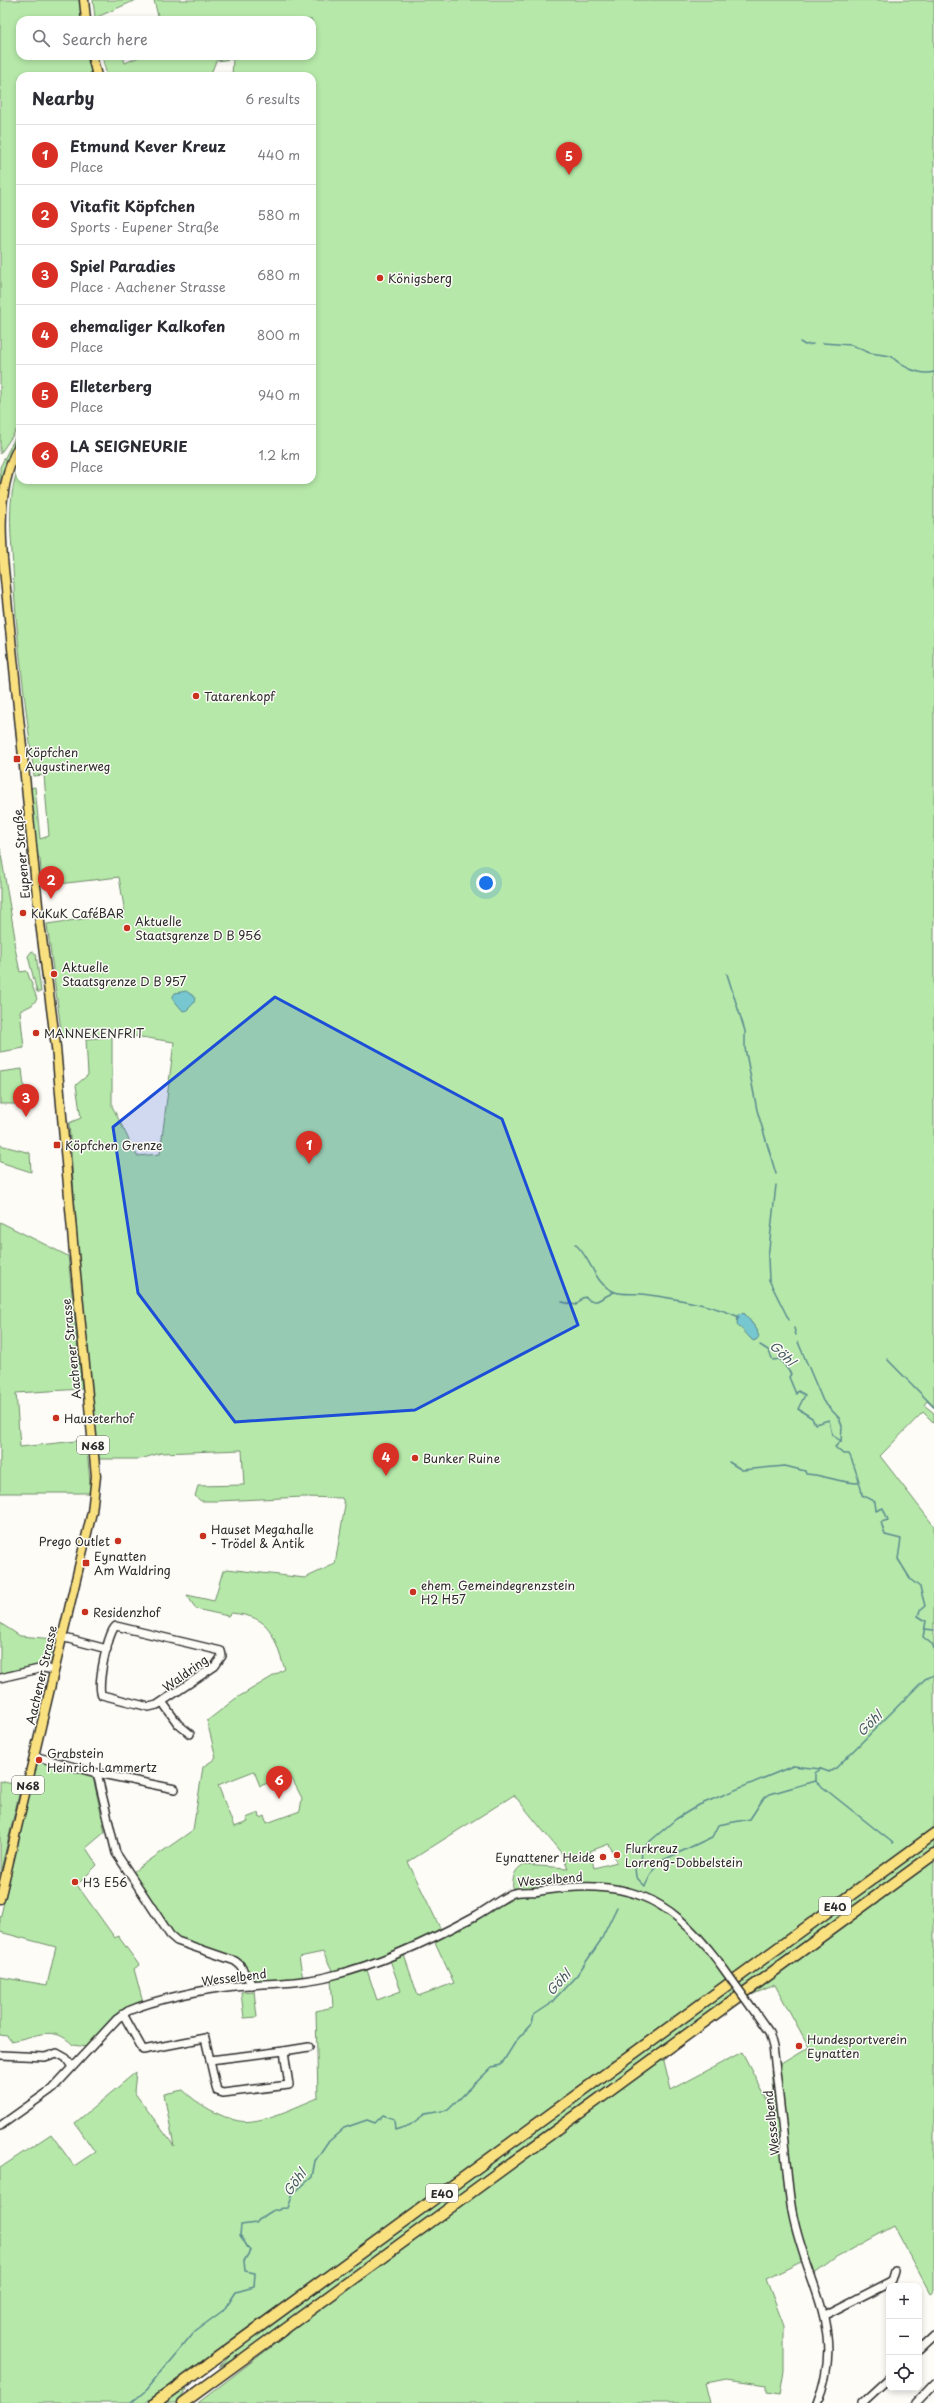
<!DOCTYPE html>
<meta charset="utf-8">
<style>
body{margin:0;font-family:"Playpen Sans",sans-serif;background:#f2f2f3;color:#2b2b33}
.controls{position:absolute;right:12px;bottom:12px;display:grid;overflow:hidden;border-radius:8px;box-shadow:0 2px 6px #0003}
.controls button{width:36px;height:36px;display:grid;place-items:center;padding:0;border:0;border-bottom:1px solid #e1e1e2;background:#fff;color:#2b2b33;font:20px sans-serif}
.you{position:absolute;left:486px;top:883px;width:14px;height:14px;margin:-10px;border:3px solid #fff;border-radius:50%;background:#1a73e8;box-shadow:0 0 0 6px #1a73e833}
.badge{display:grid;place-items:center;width:26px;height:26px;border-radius:50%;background:#d93025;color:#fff;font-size:13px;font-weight:700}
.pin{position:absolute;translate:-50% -33px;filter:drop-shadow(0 1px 2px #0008)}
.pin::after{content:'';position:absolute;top:21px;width:14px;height:12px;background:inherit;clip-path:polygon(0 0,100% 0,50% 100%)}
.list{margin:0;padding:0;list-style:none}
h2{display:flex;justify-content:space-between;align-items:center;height:52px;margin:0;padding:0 16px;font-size:17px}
h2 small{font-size:13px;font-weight:400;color:#7c7c81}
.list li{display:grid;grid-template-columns:26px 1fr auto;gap:12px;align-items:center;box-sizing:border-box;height:60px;padding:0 16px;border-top:1px solid #e1e1e2}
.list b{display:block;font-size:15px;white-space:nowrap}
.list p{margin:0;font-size:13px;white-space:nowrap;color:#7c7c81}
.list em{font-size:13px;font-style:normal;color:#7c7c81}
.icon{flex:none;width:22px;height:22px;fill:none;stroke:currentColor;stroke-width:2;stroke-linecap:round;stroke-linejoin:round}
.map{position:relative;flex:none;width:934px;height:2403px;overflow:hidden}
.search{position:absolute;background:#fff;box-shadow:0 2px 6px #0003;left:16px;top:16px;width:300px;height:44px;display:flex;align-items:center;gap:10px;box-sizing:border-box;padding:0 14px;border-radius:12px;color:#7c7c81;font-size:15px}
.panel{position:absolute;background:#fff;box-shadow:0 2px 6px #0003;left:16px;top:72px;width:300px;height:412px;border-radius:12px}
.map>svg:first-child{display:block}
</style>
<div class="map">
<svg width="934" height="2403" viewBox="0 0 934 2403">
<rect width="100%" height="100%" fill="#fdfcf7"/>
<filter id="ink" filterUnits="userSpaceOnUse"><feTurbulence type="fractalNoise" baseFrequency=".025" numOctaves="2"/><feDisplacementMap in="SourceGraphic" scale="8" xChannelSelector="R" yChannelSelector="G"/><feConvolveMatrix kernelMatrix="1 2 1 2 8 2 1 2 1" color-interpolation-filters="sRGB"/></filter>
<g filter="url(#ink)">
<!-- green -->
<g fill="#b6e9a9" stroke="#708a6a" fill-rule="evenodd">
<path d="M0,0H81L83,20H20V56H88L92,76H20V436L8,463L0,489V467L19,430L17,429L0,454Z"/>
<path d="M93,0H136L95,18Z"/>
<path d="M154,0H934V1408L927,1401L924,1405L934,1413V1423L923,1412L880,1456L934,1526V1827L145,2403H0V2168L51,2134L74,2166L95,2152L75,2123L136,2072L134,2092L174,2146L164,2094L183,2090C196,2103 221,2118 239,2121C261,2125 297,2106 318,2098L316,2011L333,2007L331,1979L366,1967L377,2000L401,1991L390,1960L404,1955L418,1996L454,1983L434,1940L513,1899C513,1885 510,1872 523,1865L568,1868L562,1854L514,1795L408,1862L441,1930L365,1963L333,1972L323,1952L299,1957L303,1979L248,1983L238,1965L176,1939L133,1872L193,1830L203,1767L216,1758L207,1721L235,1699L285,1669C272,1634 273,1617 231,1613L228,1616L196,1609L187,1595L214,1601L223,1571L227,1569L305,1578L335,1564L345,1505L342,1498L303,1497L218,1501H201L195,1496L198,1486L244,1485L242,1450L161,1453L140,1459H99L78,1253L69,1123L81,1118L76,1085L88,1075L86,1039L112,1037V1106L137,1156L160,1154L174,1042L114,1033L62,1037L47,924L125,913L119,877L58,884L42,883L40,858L36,857L31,788L35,787L40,839L49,836L44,775L34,776C26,707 16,638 13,568C11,532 6,498 20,464V480H312V76H232L233,59L216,61L210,76H107L102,56H123L125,63L141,56H312V20H159ZM741,1313L745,1314L757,1330L758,1338L754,1341L737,1319ZM254,1771L260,1786L290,1775L302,1798L300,1811L267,1823L264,1816L260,1818L259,1813L246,1818L248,1822L234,1827L218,1785ZM609,1844L617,1862L594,1868L590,1851Z"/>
<path d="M0,848L15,938L14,943L20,972L27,971L37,999L32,1005L20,1011L24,1048L0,1052Z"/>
<path d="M32,951L36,954L41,992H37L28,956Z"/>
<path d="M22,1069L26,1104H0V1072Z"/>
<path d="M0,1145L30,1153L31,1172L0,1162Z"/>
<path d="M0,1222L68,1256L82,1389L16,1393L20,1447L86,1440L91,1493H0Z"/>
<path d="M0,1623L20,1636L55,1639L50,1662L0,1674Z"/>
<path d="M37,1761L93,1777L105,1832L86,1848L97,1865L77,1885L115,1938L118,1936L139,1965L134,1969L143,2003L125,2008L86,2047L73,2045C53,2024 36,2037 11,2041L7,2036L0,2035V1977L47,1985L56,1947L0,1932V1919Z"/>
<path d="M0,1781L21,1786L0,1874Z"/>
<path d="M934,1838V1850L236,2358L219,2367L242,2344Z"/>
<path d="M934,1861V2290L930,2293L894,2226L836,2258L809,2278L803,2261L766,2279L784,2326V2371L780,2395L767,2393V2385L727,2379L705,2383L710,2403H198L323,2307L666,2057L664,2061L671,2090L742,2052L775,2115L771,2070L809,2047L775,1985L749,1996Z"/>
<path d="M254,1991L257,2017L244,2018L241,1992Z"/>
<path d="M187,2388L177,2403H161L162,2402Z"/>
</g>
<!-- water -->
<g fill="#77c7d1" stroke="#59898f">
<path d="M186,991L195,997L194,1003L187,1010L183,1011L172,998L175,993Z"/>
<path d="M741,1313L745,1314L757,1330L759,1338L753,1341L737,1324L738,1316Z"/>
</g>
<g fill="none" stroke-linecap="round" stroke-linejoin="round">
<!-- stream -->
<g stroke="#59898f" stroke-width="1.5">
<path d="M800,342L805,345L813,344"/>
<path d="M823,343L851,345L870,353L891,356C901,366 919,376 934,372"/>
<path d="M727,974L745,1031V1048L757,1110L776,1174"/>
<path d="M776,1185L768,1258L769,1280L789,1320"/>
<path d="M575,1244C592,1258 593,1284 615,1292C623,1295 634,1293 642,1294C673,1298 712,1304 739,1317"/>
<path d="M562,1302L576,1305L582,1298L586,1297L590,1301H597L614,1292"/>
<path d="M794,1328L796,1335"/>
<path d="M798,1342L823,1401L839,1418L842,1426L841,1441"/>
<path d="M760,1345L768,1350L773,1360L780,1359L791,1374L789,1377L796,1394L798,1391L805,1395L798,1409L812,1418L815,1424L829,1420L832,1435L841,1441L835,1447L843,1454H849C853,1461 862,1489 862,1495L875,1502L876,1511L883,1508L888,1520L881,1522L885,1535L901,1539L898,1559L911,1580L920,1587L925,1606L920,1610L918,1616L926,1621L923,1637L933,1645L934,1651"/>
<path d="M887,1359L934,1407"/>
<path d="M729,1462L742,1470L785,1466L805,1471L806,1474C825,1475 840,1483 859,1483"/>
<path d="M925,1629L934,1630"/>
<path d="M933,1667L934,1665"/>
<path d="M815,1781L770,1794L763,1799L750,1819L718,1825L712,1837L657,1863L645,1886L636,1877L635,1868L641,1864L642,1850L648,1843L676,1819L699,1805L793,1766L821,1769"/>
<path d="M815,1781V1773L821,1769L829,1772L836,1768L925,1679L934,1675"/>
<path d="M815,1781L893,1843"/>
<path d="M131,2403L144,2392L194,2332L225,2309L236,2292L254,2287L255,2273L245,2271L244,2261L250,2251L240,2235L241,2225L256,2223C265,2213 274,2208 288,2208L293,2194L312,2177L315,2161L327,2143L344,2128L367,2120L375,2123L383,2115L394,2119L395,2130L410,2125L425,2114L448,2110L492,2067L501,2065L516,2041L532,2023L534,2015L549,2005L577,1975L601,1940L617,1907"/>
</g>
<defs>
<g id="minor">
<path d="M116,1626L221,1651L222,1656L215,1666L157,1705L149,1707L102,1695C96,1688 108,1631 116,1626Z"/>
<path d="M61,1637L107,1649"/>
<path d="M0,1678L43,1668L54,1670"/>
<path d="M163,1703L178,1724L190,1734"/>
<path d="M34,1756L97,1773L175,1789"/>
<path d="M97,1773L116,1853L170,1935L177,1941L235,1961L240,1965L252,1985"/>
<path d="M752,2008L769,2032L773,2047C778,2085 782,2123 786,2161C788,2179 789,2198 793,2216C807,2285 847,2330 817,2403"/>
<path d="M123,2014L143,2050L205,2038L217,2091L223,2093L289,2085L284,2051L309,2047"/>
<path d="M0,2055L45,2057L57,2053L66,2058L72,2067"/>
<path d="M210,2060L284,2051"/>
<path d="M0,2126L52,2089L117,2019L128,2011C156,1999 205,1989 235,1986C268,1983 301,1984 334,1975C383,1963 431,1940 475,1916C488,1909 499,1900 511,1894C519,1890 531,1893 540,1891C623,1878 666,1893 718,1961"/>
<path d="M825,2315L892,2281L895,2271"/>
<path d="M919,2350L934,2336"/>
<path d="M862,2403L889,2378"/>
<path d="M916,2403L934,2384"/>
</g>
<g id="major">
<path d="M84,0L86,20"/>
<path d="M92,56L97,76"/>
<path d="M0,1899L92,1512L96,1476L74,1254L56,1047L39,915L3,559C0,518 0,480 20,443"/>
</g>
<g id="highway">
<path d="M155,2403L934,1834"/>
<path d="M183,2403L934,1854"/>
</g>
</defs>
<!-- minor casing -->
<use href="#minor" stroke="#2b2b2b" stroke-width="10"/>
<!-- major casing -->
<use href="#major" stroke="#2b2b2b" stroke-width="11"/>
<!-- highway casing -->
<use href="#highway" stroke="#2b2b2b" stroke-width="13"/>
<!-- minor -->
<use href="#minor" stroke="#fdfcf7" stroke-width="7"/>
<!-- major -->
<use href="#major" stroke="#fae180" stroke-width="8"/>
<!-- highway -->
<use href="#highway" stroke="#fae180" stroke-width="10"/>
<defs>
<path id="minor-bridge" d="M718,1961L752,2008"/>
</defs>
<!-- minor-bridge casing -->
<use href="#minor-bridge" stroke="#2b2b2b" stroke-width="10" stroke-linecap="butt"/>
<!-- minor-bridge -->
<use href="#minor-bridge" stroke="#fdfcf7" stroke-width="7"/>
</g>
</g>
<!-- marked area -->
<path fill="#1d4ed8" fill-opacity="0.2" stroke="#1d4ed8" stroke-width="3" stroke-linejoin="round" d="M275,997L502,1119L578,1325L415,1410L235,1422L138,1293L113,1127Z"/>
<!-- markers -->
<g fill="#c8321e" stroke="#fdfcf7" stroke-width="1.5">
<circle cx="380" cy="278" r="4"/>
<circle cx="196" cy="696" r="4"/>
<rect x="13" y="755" width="8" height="8" rx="2"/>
<circle cx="23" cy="913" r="4"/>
<circle cx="127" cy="928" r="4"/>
<circle cx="54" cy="974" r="4"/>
<circle cx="36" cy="1033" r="4"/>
<rect x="53" y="1141" width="8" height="8" rx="2"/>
<circle cx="56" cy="1418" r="4"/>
<circle cx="415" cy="1458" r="4"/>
<circle cx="203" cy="1536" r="4"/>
<circle cx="118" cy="1541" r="4"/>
<rect x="82" y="1559" width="8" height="8" rx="2"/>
<circle cx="413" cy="1592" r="4"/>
<circle cx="85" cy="1612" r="4"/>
<circle cx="39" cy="1760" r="4"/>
<circle cx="617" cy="1855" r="4"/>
<circle cx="603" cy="1857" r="4"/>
<circle cx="75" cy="1882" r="4"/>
<circle cx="799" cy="2046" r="4"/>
</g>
<g text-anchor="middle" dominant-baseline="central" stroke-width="3" stroke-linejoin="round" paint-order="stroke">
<!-- shield labels -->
<g fill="#fdfcf7" stroke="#6a6a68" stroke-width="1">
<rect x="77" y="1436" width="32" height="18" rx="3"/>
<rect x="12" y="1776" width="32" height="18" rx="3"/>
<rect x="819" y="1897" width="32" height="18" rx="3"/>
<rect x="426" y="2184" width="32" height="18" rx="3"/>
</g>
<g font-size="11" font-weight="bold" fill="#2b2b2b">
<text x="93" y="1445">N68</text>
<text x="28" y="1785">N68</text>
<text x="835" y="1906">E40</text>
<text x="442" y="2193">E40</text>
</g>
<!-- poi labels -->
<g font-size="12" fill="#2b2b2b" stroke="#fdfcf7" text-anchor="start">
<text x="388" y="278">Königsberg</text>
<text x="204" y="696">Tatarenkopf</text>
<text x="25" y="752">Köpfchen<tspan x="25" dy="14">Augustinerweg</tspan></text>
<text x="31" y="913">KuKuK CaféBAR</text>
<text x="135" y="921">Aktuelle<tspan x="135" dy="14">Staatsgrenze D B 956</tspan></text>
<text x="62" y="967">Aktuelle<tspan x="62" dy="14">Staatsgrenze D B 957</tspan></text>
<text x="44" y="1033">MANNEKENFRIT</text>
<text x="65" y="1145">Köpfchen Grenze</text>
<text x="64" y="1418">Hauseterhof</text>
<text x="423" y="1458">Bunker Ruine</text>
<text x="211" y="1529">Hauset Megahalle<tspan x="211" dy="14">- Trödel &amp; Antik</tspan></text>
<text x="110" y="1541" text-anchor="end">Prego Outlet</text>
<text x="94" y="1556">Eynatten<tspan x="94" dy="14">Am Waldring</tspan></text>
<text x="421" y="1585">ehem. Gemeindegrenzstein<tspan x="421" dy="14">H2 H57</tspan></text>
<text x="93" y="1612">Residenzhof</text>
<text x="47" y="1753">Grabstein<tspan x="47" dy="14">Heinrich Lammertz</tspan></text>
<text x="625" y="1848">Flurkreuz<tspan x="625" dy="14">Lorreng-Dobbelstein</tspan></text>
<text x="595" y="1857" text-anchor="end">Eynattener Heide</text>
<text x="83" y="1882">H3 E56</text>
<text x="807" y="2039">Hundesportverein<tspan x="807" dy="14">Eynatten</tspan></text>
</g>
<!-- street labels -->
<g font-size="12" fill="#2b2b2b" stroke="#fdfcf7">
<text transform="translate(21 854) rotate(-95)">Eupener Straße</text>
<text transform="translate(71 1349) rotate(-96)">Aachener Strasse</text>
<text transform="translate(185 1673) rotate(-36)">Waldring</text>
<text transform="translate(41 1675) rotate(-77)">Aachener Strasse</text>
<text transform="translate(550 1879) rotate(-5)">Wesselbend</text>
<text transform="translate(234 1977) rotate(-7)">Wesselbend</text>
<text transform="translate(771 2123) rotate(-96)">Wesselbend</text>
</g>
<!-- water labels -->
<g font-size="13" font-style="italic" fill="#425a5d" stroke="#fdfcf7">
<text transform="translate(783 1353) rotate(43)">Göhl</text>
<text transform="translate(869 1723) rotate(-45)">Göhl</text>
<text transform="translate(558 1982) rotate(-48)">Göhl</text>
<text transform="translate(294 2182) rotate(-54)">Göhl</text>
</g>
</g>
</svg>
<div class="controls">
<button>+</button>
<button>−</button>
<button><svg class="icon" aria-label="locate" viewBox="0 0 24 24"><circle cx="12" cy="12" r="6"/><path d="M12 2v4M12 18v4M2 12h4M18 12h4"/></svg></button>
</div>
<div class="you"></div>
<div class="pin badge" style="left:309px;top:1164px">1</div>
<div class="pin badge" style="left:51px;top:899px">2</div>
<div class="pin badge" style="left:26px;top:1117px">3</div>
<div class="pin badge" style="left:386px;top:1476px">4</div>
<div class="pin badge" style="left:569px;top:175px">5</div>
<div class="pin badge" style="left:279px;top:1799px">6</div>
<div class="search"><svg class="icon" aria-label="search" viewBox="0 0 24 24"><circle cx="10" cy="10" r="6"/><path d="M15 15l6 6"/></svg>Search here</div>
<section class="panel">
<h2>Nearby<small>6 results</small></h2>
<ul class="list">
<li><span class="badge">1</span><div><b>Etmund Kever Kreuz</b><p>Place</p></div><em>440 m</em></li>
<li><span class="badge">2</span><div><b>Vitafit Köpfchen</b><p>Sports · Eupener Straße</p></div><em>580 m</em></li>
<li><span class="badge">3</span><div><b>Spiel Paradies</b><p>Place · Aachener Strasse</p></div><em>680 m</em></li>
<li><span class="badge">4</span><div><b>ehemaliger Kalkofen</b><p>Place</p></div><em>800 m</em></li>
<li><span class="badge">5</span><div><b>Elleterberg</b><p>Place</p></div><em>940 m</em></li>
<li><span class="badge">6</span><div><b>LA SEIGNEURIE</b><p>Place</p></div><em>1.2 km</em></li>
</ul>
</section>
</div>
